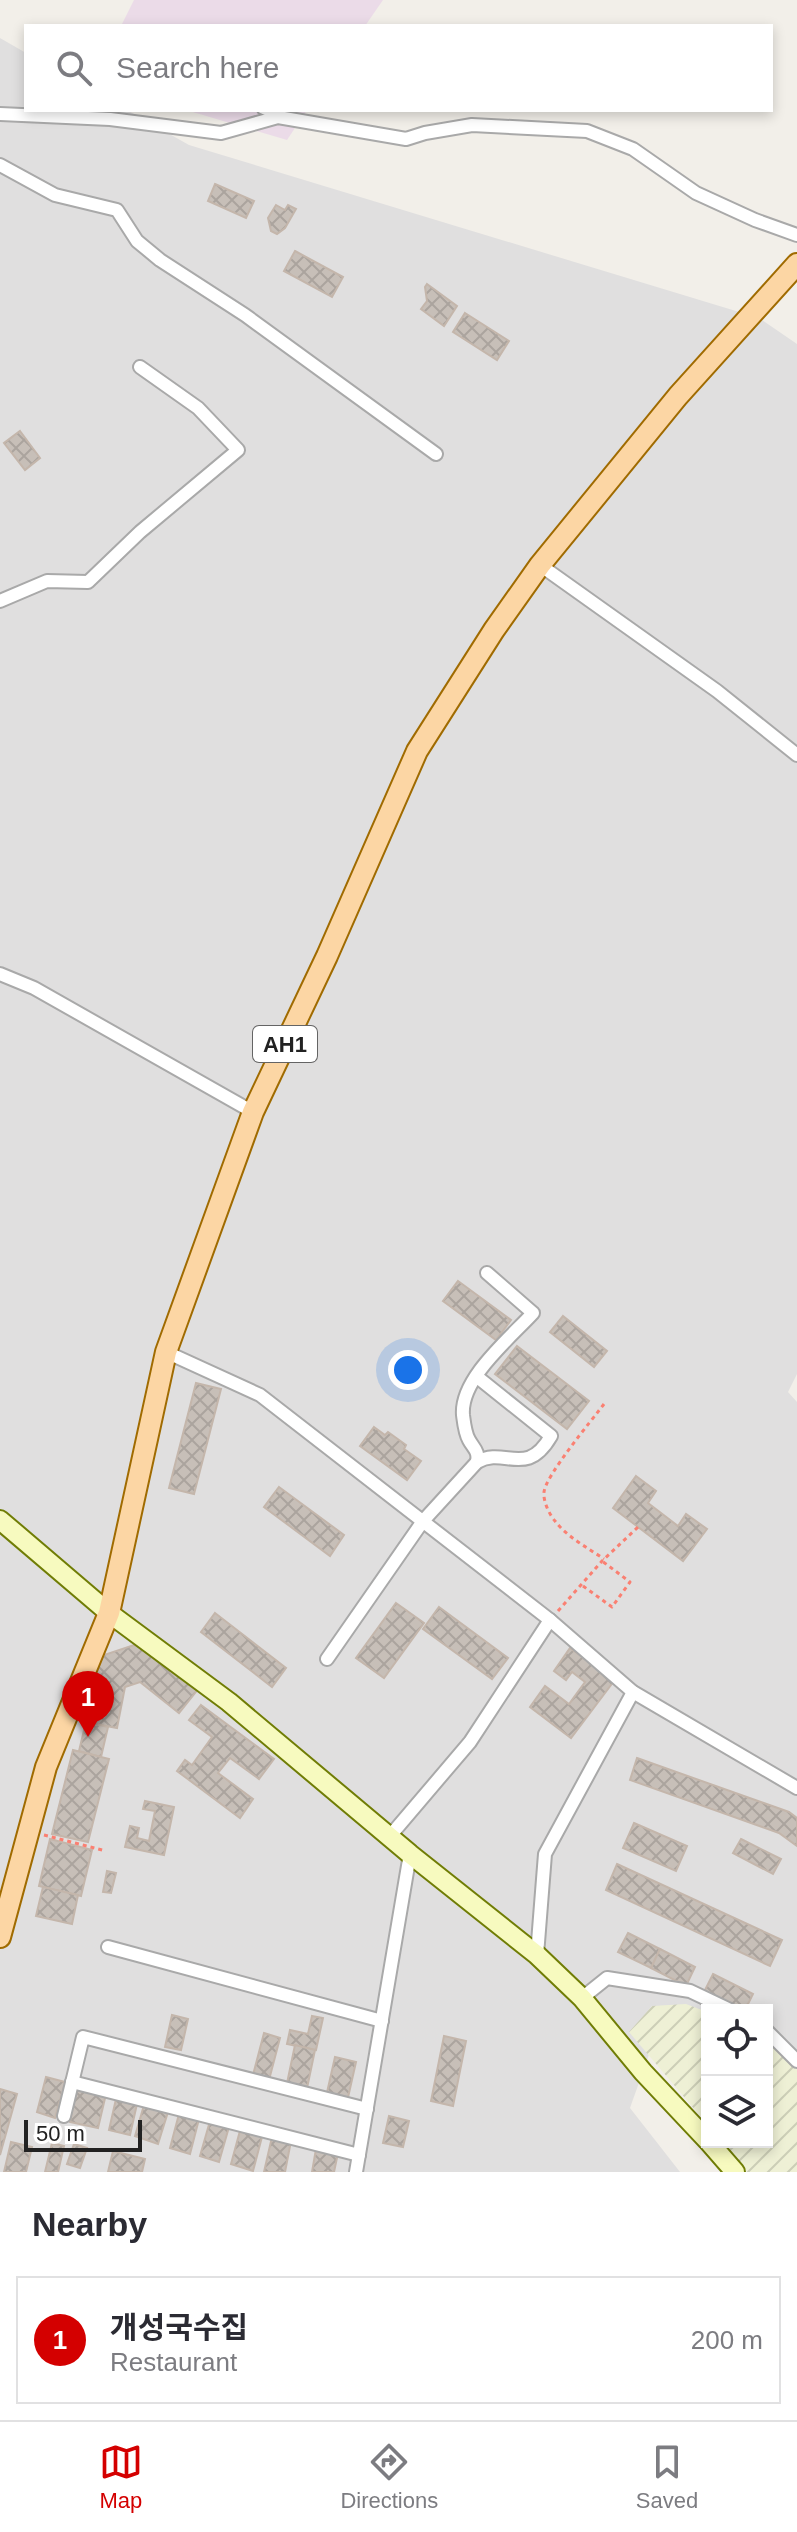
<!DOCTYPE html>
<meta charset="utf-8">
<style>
body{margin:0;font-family:Helvetica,"Noto Sans KR",sans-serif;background:#f2f2f3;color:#2b2b33}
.controls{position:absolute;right:24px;bottom:24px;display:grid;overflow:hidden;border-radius:0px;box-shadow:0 4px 12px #0003}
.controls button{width:72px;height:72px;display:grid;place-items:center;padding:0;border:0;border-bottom:2px solid #e1e1e2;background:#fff;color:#2b2b33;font:40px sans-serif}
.scale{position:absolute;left:24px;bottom:20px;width:118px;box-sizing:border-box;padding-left:8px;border:4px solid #222;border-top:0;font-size:22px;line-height:28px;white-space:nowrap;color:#222;-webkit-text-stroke:6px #fff;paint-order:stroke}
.you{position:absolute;left:408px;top:1370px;width:28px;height:28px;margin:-20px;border:6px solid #fff;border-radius:50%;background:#1a73e8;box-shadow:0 0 0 12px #1a73e833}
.badge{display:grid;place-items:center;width:52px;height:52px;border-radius:50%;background:#d40000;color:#fff;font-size:26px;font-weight:700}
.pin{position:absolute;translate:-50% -66px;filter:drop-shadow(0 2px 4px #0008)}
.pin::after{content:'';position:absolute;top:42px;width:28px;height:24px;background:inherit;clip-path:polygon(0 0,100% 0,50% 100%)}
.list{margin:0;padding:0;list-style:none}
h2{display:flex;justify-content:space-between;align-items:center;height:104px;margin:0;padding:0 32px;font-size:34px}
h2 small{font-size:26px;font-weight:400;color:#7c7c81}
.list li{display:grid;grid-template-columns:52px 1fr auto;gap:24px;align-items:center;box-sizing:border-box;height:128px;margin:0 16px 16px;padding:0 16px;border:2px solid #e1e1e2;border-radius:0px}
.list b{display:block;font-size:30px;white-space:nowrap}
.list p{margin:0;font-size:26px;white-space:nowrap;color:#7c7c81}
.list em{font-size:26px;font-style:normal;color:#7c7c81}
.icon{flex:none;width:44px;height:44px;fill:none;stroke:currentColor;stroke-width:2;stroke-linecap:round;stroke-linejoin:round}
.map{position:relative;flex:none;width:797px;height:2172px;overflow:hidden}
.search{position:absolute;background:#fff;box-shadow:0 4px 12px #0003;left:24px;right:24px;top:24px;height:88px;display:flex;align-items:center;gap:20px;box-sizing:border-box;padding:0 28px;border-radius:0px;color:#7c7c81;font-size:30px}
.sheet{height:248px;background:#fff}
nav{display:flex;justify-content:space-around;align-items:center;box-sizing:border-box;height:112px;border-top:2px solid #e1e1e2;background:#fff;font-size:22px;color:#7c7c81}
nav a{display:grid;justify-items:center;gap:4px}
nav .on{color:#d40000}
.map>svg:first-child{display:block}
</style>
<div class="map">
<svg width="797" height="2172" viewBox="0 0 797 2172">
<defs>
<pattern id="farmland-furrows" width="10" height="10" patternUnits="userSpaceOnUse" patternTransform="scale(2)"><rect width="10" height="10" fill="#eef0d5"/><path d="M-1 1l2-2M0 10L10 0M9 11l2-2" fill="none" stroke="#ccceb7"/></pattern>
<pattern id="building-cross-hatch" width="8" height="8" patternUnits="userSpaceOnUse" patternTransform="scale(2)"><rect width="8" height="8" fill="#c7bfb8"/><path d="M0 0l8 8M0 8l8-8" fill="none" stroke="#aba49e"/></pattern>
</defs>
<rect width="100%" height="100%" fill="#f2efe9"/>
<!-- residential -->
<path fill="#e0dfdf" d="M0,38L26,53V110H127L189,145L759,318L797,344V1374L788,1392L797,1402V2091L767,2078V2010H707V2051L658,2029L630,2108L680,2172H0Z"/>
<!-- industrial -->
<g fill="#ebdbe8">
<path d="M134,0H383L365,26H121Z"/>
<path d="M186,110H307L287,140Z"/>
</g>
<!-- farmland -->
<g fill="url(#farmland-furrows)">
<path d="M686,2004L707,2012V2124L629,2032L652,2006Z"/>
<path d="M767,2039L797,2066V2172H747L722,2142H767Z"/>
</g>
<!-- building -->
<g fill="url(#building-cross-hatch)" stroke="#c4b6ab" stroke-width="2">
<path d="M215,184L254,201L246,218L208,201Z"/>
<path d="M276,205L285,210L288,205L296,209L285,228L277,234L271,231L268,218Z"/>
<path d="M295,251L343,277L332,297L284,271Z"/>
<path d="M427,284L457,306L444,326L421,309L427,301L425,287Z"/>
<path d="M465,313L509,341L497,360L453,332Z"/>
<path d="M20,431L40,458L25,470L4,443Z"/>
<path d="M458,1281L511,1320L496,1340L443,1301Z"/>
<path d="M563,1316L607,1351L594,1367L550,1332Z"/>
<path d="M517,1346L589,1401L567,1429L495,1374Z"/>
<path d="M196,1383L221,1389L194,1494L169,1488Z"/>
<path d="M374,1427L385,1435L388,1432L406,1445L404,1449L421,1461L407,1480L360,1446Z"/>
<path d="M636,1476L656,1491L648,1503L678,1526L686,1514L707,1529L683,1561L613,1508Z"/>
<path d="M279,1487L344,1535L330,1556L264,1507Z"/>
<path d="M396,1603L424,1623L384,1678L356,1658Z"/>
<path d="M439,1607L508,1658L492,1679L423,1629Z"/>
<path d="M215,1613L286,1668L272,1687L201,1632Z"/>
<path d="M134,1645L153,1653L199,1688L179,1713L140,1682L125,1687L117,1728L81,1721L92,1667L98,1657Z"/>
<path d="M570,1648L614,1681L571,1738L530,1707L545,1686L569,1704L585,1682L572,1672L566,1680L554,1671Z"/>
<path d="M201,1705L274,1759L259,1779L230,1758L218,1773L253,1799L240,1818L177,1771L185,1760L192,1765L212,1737L189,1720Z"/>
<path d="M86,1722L108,1727L101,1757L79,1751Z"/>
<path d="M73,1750L109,1759L88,1842L52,1834Z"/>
<path d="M637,1758L789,1812L797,1818V1846L779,1833L630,1780Z"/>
<path d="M145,1801L174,1807L164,1855L125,1847L130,1826L139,1828L137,1838L149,1841L155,1811L143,1809Z"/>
<path d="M634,1823L687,1846L676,1871L623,1848Z"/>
<path d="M50,1839L92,1850L81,1896L39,1886Z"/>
<path d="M741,1839L781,1859L773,1874L733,1853Z"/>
<path d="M617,1864L782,1940L770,1966L606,1890Z"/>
<path d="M107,1871L116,1873L111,1893L103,1892Z"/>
<path d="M43,1887L78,1895L72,1924L36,1916Z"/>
<path d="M628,1933L660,1949L651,1968L618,1952Z"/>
<path d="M660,1949L695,1967L686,1986L651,1968Z"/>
<path d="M713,1974L753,1994L745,2010H730L702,1996Z"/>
<path d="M172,2015L188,2019L181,2050L165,2047Z"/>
<path d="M312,2016L323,2018L316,2050L287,2044L290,2030L308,2034Z"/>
<path d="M264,2033L280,2038L269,2080L253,2075Z"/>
<path d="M444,2036L466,2041L453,2106L431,2101Z"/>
<path d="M295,2045L315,2050L306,2093L286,2088Z"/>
<path d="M335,2057L356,2062L347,2102L326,2097Z"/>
<path d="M46,2077L65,2082L55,2118L37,2112Z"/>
<path d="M77,2087L106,2094L98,2128L70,2122Z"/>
<path d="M0,2089L17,2094L0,2155Z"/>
<path d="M116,2099L137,2104L130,2135L109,2130Z"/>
<path d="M144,2105L168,2112L158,2144L135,2136Z"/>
<path d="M179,2114L199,2119L190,2154L170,2148Z"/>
<path d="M389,2116L409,2121L403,2147L383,2143Z"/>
<path d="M210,2121L229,2127L219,2162L200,2156Z"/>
<path d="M241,2127L263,2133L253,2171L231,2164Z"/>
<path d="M272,2137L291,2141L285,2172H264Z"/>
<path d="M11,2142L32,2147L26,2172H4Z"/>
<path d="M52,2143L64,2146L58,2172H45Z"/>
<path d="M74,2144L87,2148L80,2168L67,2164Z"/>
<path d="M316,2149L338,2153L334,2172H312Z"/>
<path d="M113,2151L145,2159L142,2172H108Z"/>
</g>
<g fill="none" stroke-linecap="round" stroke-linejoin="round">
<defs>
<path id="lane" d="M261,110L275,116"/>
<g id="street">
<path d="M0,114L110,119L221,133L278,117L406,139L425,133L472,125L587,131L633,149L696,193L755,220L797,235"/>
<path d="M0,165L55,195L117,210L137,241L160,260L245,315L436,454"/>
<path d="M540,565L717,691L797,755"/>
<path d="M0,601L47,581L88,582L140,532L238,450L198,408L140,367"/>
<path d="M0,974L34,988L253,1112"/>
<path d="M166,1352L260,1395L550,1620L633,1692L797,1788"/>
<path d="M476,1376L551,1436C526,1479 505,1446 477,1462C479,1451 474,1449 469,1440C465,1433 464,1423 463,1415C460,1379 509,1339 533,1313L487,1273"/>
<path d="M327,1659L423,1521L477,1462"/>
<path d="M390,1836L470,1742L550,1620"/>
<path d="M108,1947L382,2021"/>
<path d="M537,1955L545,1854L633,1692"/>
<path d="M582,1998L607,1978L690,1991L730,2010"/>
<path d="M767,2031L797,2061"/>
<path d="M72,2082L359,2155"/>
<path d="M64,2116L83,2037L367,2109"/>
<path d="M356,2172L410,1854"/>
</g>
<g id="secondary">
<path d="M0,1520L109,1613L229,1702L410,1854L537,1955L582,1998L643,2072L707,2140"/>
<path d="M709,2142L735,2172"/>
</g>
<path id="primary" d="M0,1937L46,1767L109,1613L166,1352L253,1112L327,956L417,751L494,630L540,565L678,396L797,264"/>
</defs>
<!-- lane casing -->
<use href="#lane" stroke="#a9a9a9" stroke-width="10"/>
<!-- street casing -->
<use href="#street" stroke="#a9a9a9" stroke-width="16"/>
<!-- secondary casing -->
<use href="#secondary" stroke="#707d05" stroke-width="22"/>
<!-- primary casing -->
<use href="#primary" stroke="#a06b00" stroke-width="24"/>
<!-- path -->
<g stroke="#fa8072" stroke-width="3" stroke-dasharray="4 4" stroke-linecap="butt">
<path d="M604,1404C592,1420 546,1475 544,1492C543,1501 549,1514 555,1521C567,1537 588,1548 604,1559"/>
<path d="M583,1586L612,1607L630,1582L602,1561"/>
<path d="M558,1611L602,1561L638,1527"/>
<path d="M44,1835L106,1851"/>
</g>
<!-- lane -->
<use href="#lane" stroke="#fff" stroke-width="6"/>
<!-- street -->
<use href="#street" stroke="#fff" stroke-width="12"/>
<!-- secondary -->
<use href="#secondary" stroke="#f7fabf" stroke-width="18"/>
<!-- primary -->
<use href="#primary" stroke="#fcd6a4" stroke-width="20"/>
</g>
<g text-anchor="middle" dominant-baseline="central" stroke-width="7" stroke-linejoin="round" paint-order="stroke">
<!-- shield labels -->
<rect fill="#fff" stroke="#646464" stroke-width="2" x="253" y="1026" width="64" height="36" rx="6"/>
<g font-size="22" font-weight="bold" fill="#222">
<text x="285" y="1044">AH1</text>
</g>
</g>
</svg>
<div class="controls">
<button><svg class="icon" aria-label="locate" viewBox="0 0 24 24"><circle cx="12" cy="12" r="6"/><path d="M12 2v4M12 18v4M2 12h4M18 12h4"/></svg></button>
<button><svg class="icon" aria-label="layers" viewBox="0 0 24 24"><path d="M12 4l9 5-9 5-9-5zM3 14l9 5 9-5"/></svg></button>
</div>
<div class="scale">50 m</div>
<div class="you"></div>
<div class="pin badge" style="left:88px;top:1737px">1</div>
<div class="search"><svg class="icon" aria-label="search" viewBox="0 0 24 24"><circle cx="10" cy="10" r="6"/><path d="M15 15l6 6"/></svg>Search here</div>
</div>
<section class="sheet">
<h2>Nearby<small></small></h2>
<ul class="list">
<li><span class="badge">1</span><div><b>개성국수집</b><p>Restaurant</p></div><em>200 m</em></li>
</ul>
</section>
<nav>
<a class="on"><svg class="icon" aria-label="map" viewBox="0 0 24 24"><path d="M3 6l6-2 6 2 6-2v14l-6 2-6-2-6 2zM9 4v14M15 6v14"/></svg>Map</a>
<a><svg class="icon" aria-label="directions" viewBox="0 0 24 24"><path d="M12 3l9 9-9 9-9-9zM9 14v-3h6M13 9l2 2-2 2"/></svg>Directions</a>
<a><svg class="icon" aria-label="saved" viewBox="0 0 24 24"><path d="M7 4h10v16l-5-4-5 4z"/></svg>Saved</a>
</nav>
